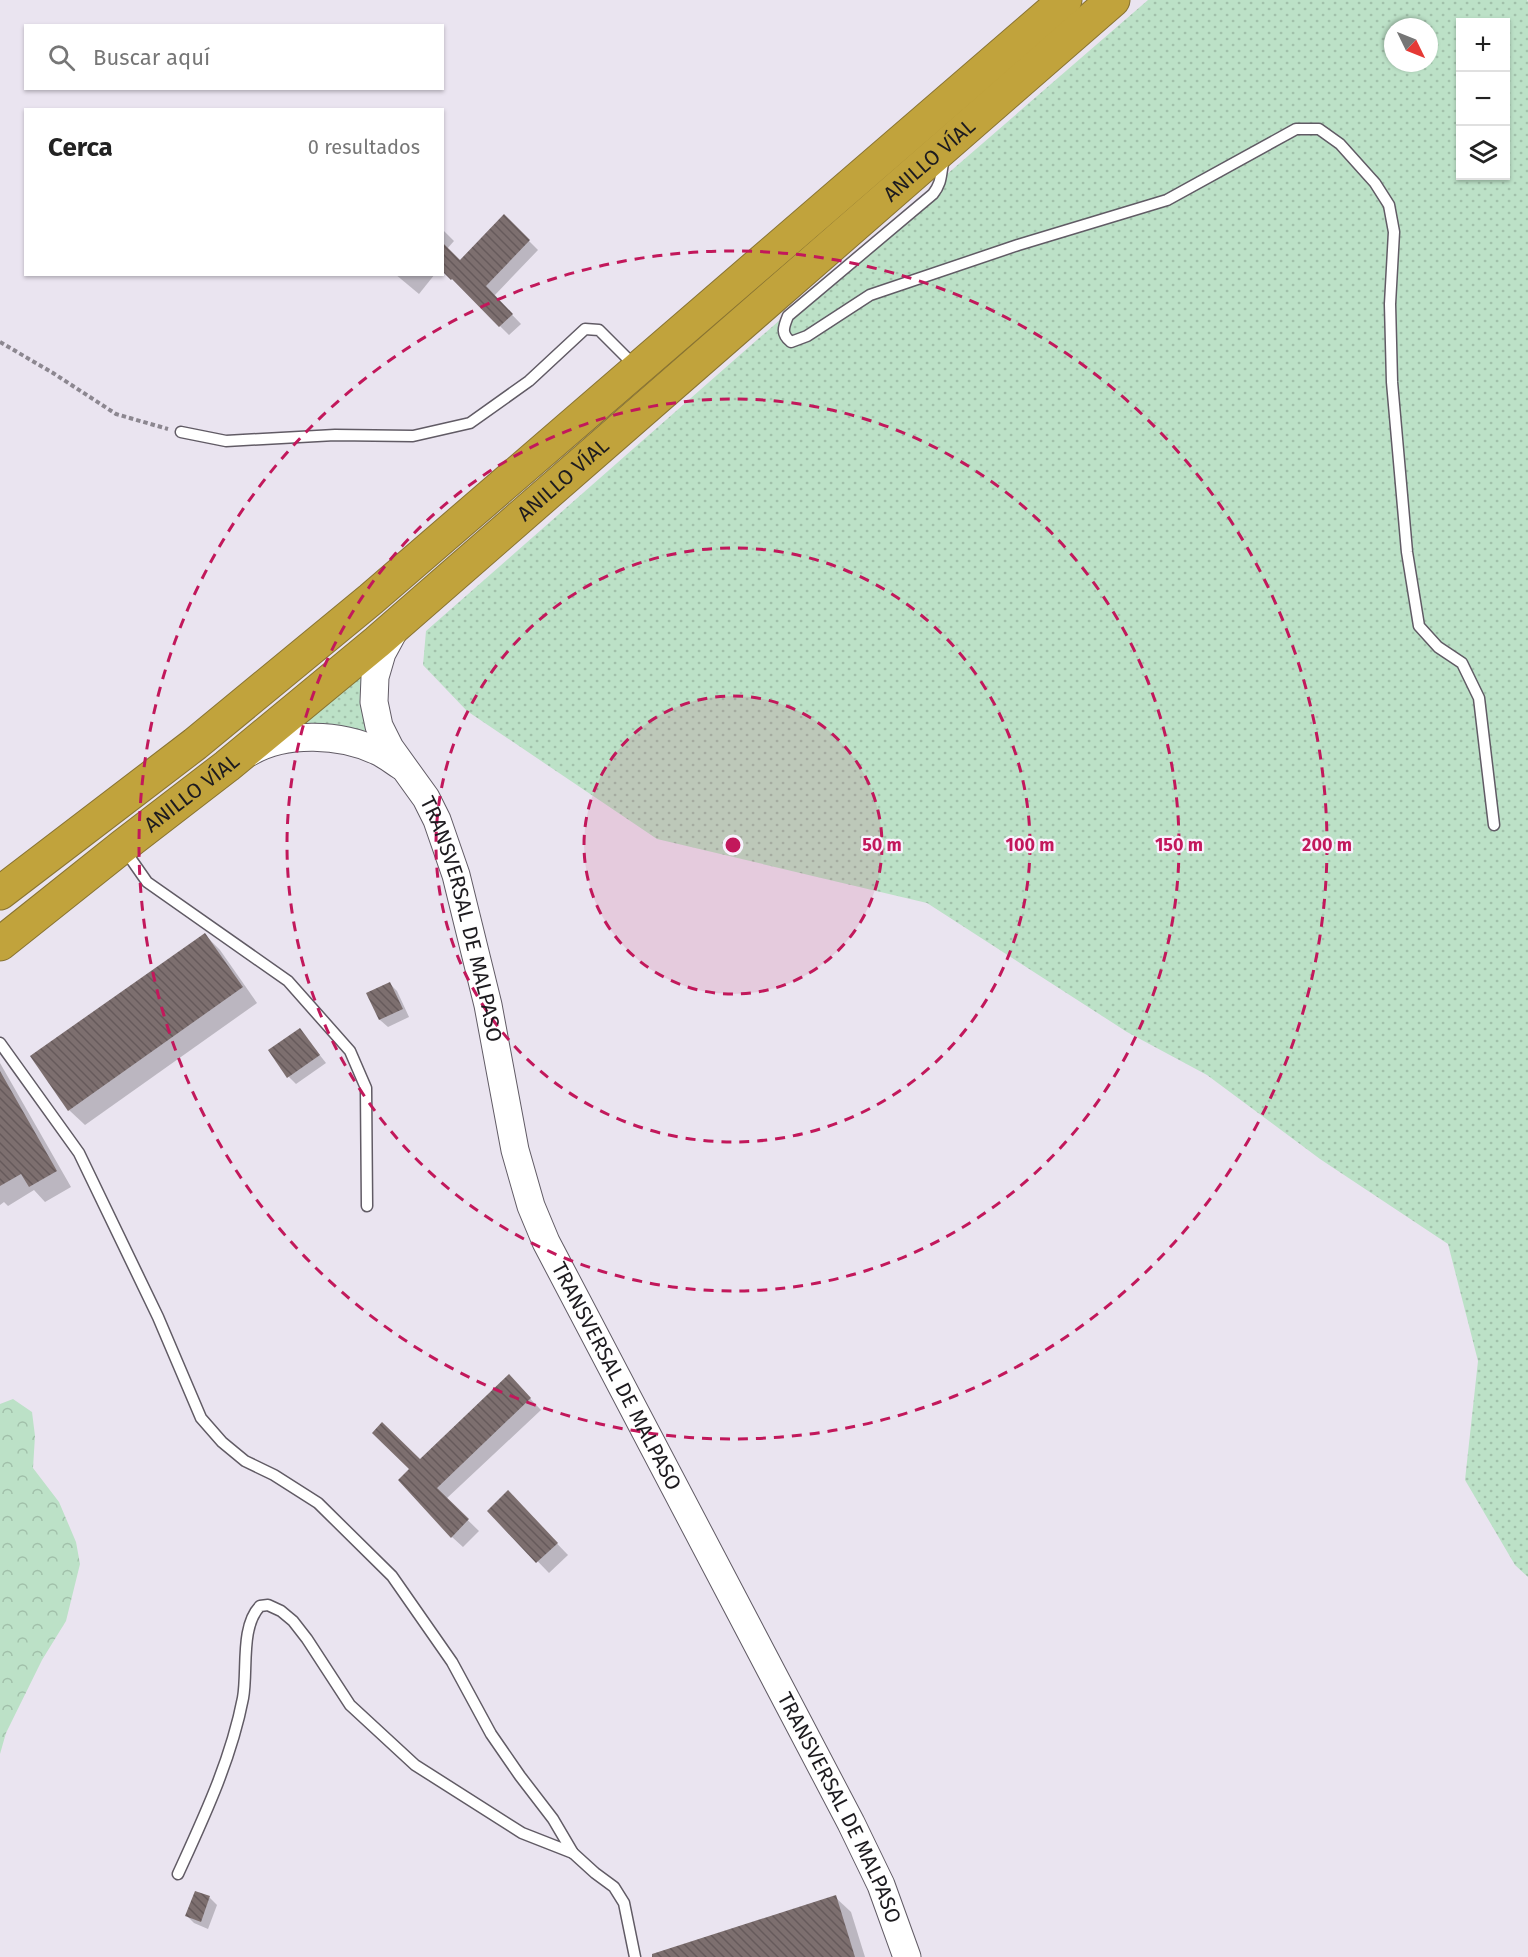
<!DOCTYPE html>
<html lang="es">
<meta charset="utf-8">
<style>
body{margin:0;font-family:"Fira Sans",sans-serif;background:#f6f6f6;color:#222}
.controls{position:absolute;right:18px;top:18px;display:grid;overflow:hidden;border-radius:0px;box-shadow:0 2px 4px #0004}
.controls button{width:54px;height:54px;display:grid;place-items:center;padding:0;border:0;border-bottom:2px solid #e0e0e0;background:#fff;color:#222;font:30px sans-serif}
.compass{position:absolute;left:1384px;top:18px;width:54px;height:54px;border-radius:50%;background:#fff;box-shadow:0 2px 4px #0004;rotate:133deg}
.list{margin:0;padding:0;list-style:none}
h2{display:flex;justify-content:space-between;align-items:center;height:78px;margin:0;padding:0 24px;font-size:26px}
h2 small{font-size:20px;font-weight:400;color:#767676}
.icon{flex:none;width:33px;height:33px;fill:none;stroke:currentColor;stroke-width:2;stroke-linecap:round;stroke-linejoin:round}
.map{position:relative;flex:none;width:1528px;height:1957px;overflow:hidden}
.search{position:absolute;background:#fff;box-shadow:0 2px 4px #0004;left:24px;top:24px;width:420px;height:66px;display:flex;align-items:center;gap:15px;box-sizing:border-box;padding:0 21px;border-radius:0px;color:#767676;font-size:22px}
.panel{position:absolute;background:#fff;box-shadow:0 2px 4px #0004;left:24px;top:108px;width:420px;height:168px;border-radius:0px}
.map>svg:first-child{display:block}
</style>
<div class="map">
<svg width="1528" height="1957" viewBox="0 0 1528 1957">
<defs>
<pattern id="grass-dots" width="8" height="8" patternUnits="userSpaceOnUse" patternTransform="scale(1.5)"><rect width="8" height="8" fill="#bce1c7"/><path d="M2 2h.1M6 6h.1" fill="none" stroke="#a1c0aa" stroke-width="1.8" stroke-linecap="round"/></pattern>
<pattern id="forest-crowns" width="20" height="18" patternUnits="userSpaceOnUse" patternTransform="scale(1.5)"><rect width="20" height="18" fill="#bce1c7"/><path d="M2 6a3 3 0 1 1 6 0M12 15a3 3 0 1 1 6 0" fill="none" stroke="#a1c0aa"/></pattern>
<pattern id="building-back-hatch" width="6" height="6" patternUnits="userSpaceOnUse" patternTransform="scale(1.5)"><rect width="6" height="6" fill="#7d6f6f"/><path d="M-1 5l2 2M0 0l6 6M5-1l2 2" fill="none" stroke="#665a5b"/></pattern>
</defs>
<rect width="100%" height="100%" fill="#eae4f0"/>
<!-- grass -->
<g fill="url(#grass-dots)" fill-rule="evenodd">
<path d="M1148,0H1527L1528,2V1577L1515,1565L1465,1480L1478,1361L1448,1244L1320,1159L1207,1075L1127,1032L927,903L657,839L467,711L423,665L426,631L856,253ZM1460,22H1506V176H1460ZM1393,27H1429V63H1393Z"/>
<path d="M372,661L374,738L344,726L309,727L272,740Z"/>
</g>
<!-- forest -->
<path fill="url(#forest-crowns)" d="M13,1399L32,1412L35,1436L33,1468L59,1502L76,1542L80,1564L66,1621L42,1660L6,1733L0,1754V1404Z"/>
<!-- shadow -->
<g fill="#0003">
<path d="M504,216L538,250L494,296L521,324L509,335L442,269V229L454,241L447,249L460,262Z"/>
<path d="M395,274H435L419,294Z"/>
<path d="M204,934L220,950L257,1003L85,1125L69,1110Z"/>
<path d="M390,984L397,991L409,1017L388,1027L380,1020L368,994Z"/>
<path d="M300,1030L326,1063L296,1084L289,1077Z"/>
<path d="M0,1063L71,1187L45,1202L34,1190L8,1206L4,1202L0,1205Z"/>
<path d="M519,1387L541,1410L446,1499L479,1531L463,1547L452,1537L420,1461Z"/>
<path d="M519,1504L568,1555L549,1573L489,1511Z"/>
<path d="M196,1893L210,1898L217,1905L208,1929L194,1923L187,1916Z"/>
<path d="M835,1897L851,1912L865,1957H658Z"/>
</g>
<!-- building -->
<g fill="url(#building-back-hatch)">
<path d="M504,214L530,240L486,286L513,314L499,327L452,279L451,280L442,271V242L460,260Z"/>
<path d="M205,933L243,987L68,1111L30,1056Z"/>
<path d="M390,982L403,1009L379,1020L366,993Z"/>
<path d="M300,1028L320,1055L287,1078L268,1050Z"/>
<path d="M0,1071L57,1171L29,1187L21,1174L0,1186Z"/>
<path d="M509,1374L531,1398L437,1488L469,1519L451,1538L398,1480L409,1469L372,1433L382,1422L420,1459Z"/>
<path d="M508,1490L558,1543L536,1563L487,1511Z"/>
<path d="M195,1891L210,1896L201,1922L185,1916Z"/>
<path d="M836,1895L855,1957H652V1954Z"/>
</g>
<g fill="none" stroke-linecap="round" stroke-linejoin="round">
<defs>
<g id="lane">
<path d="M944,159C940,174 943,181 933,194L788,316C783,328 781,334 791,342L807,336L870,295L1018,245L1167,200L1296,129H1319L1340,144L1375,183L1389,205L1394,232L1390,304L1392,382L1407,552L1419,626L1438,647L1462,663L1479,698L1494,825"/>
<path d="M181,432L226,441L335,435L413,436L470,423L529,381L585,329L599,330L635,366"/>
<path d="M124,849L147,882L288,981L350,1051L366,1088L367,1206"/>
<path d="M0,1043L79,1153L158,1317L201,1418L222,1442L245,1461L274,1475L318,1503L392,1576L452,1662L491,1734L520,1776L553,1819L573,1853L595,1873L614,1887L624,1903L635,1957"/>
<path d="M178,1874C204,1817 231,1760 243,1698C248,1670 240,1627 260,1606L268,1605L281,1611L293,1621L307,1639L350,1705L415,1765L522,1833L573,1853"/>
</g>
<g id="secondary">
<path id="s1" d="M395,629L382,653L375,677L374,702L379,726L390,748L426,798L437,820L456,875L488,1005L515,1150L531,1206L546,1242L851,1823L881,1885L907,1957"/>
<path d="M250,752C286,731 341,734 377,751C386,755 393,761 401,766"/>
</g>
<g id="highway">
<path d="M0,893L195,744L371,599L1065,0"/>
<path id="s2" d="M0,944L123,846L227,766L377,642L1113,0"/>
</g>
</defs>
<!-- lane casing -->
<use href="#lane" stroke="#615b65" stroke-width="13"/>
<!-- secondary casing -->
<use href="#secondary" stroke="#615b65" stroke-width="29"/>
<!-- highway casing -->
<use href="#highway" stroke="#887332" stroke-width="35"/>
<!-- path -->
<path stroke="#8c8790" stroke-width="4" stroke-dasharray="4.5 3" stroke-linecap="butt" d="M0,342L53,373L116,414L168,429"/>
<!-- lane -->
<use href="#lane" stroke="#fff" stroke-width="10"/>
<!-- secondary -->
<use href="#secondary" stroke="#fff" stroke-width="27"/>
<!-- highway -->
<use href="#highway" stroke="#c1a33c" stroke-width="33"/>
</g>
<!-- distance rings -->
<circle cx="733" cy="845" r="149" fill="#c2185b" fill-opacity=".12"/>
<g fill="none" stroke="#c2185b" stroke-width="3" stroke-dasharray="10 8">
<circle cx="733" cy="845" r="149"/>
<circle cx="733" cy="845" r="297"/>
<circle cx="733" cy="845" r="446"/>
<circle cx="733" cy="845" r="594"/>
</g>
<g text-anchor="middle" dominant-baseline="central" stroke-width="4.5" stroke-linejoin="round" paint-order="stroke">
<!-- street labels -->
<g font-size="21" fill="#1d1b1f" stroke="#f8f1fd">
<text stroke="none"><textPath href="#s2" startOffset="1216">ANILLO VÍAL</textPath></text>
<text stroke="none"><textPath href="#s2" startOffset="730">ANILLO VÍAL</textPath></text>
<text stroke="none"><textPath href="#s2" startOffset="244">ANILLO VÍAL</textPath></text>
<text stroke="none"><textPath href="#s1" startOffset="315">TRANSVERSAL DE MALPASO</textPath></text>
<text stroke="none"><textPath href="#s1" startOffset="801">TRANSVERSAL DE MALPASO</textPath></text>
<text stroke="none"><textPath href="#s1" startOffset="1287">TRANSVERSAL DE MALPASO</textPath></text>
</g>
</g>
<circle cx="733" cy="845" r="9" fill="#c2185b" stroke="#f8f1fd" stroke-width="3"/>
<g font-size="18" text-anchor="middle" font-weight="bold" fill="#c2185b" stroke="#f8f1fd" stroke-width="4.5" stroke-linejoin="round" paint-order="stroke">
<text x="882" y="851">50 m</text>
<text x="1030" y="851">100 m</text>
<text x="1179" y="851">150 m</text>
<text x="1327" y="851">200 m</text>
</g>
</svg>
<div class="controls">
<button>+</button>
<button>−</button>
<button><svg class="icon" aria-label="layers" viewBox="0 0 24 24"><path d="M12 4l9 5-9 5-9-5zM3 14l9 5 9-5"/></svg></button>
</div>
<svg class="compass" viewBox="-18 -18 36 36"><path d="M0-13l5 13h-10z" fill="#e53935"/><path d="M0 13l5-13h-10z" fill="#767676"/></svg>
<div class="search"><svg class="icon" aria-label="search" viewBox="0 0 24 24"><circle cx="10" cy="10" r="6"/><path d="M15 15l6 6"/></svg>Buscar aquí</div>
<section class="panel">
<h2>Cerca<small>0 resultados</small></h2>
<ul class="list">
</ul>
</section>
</div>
